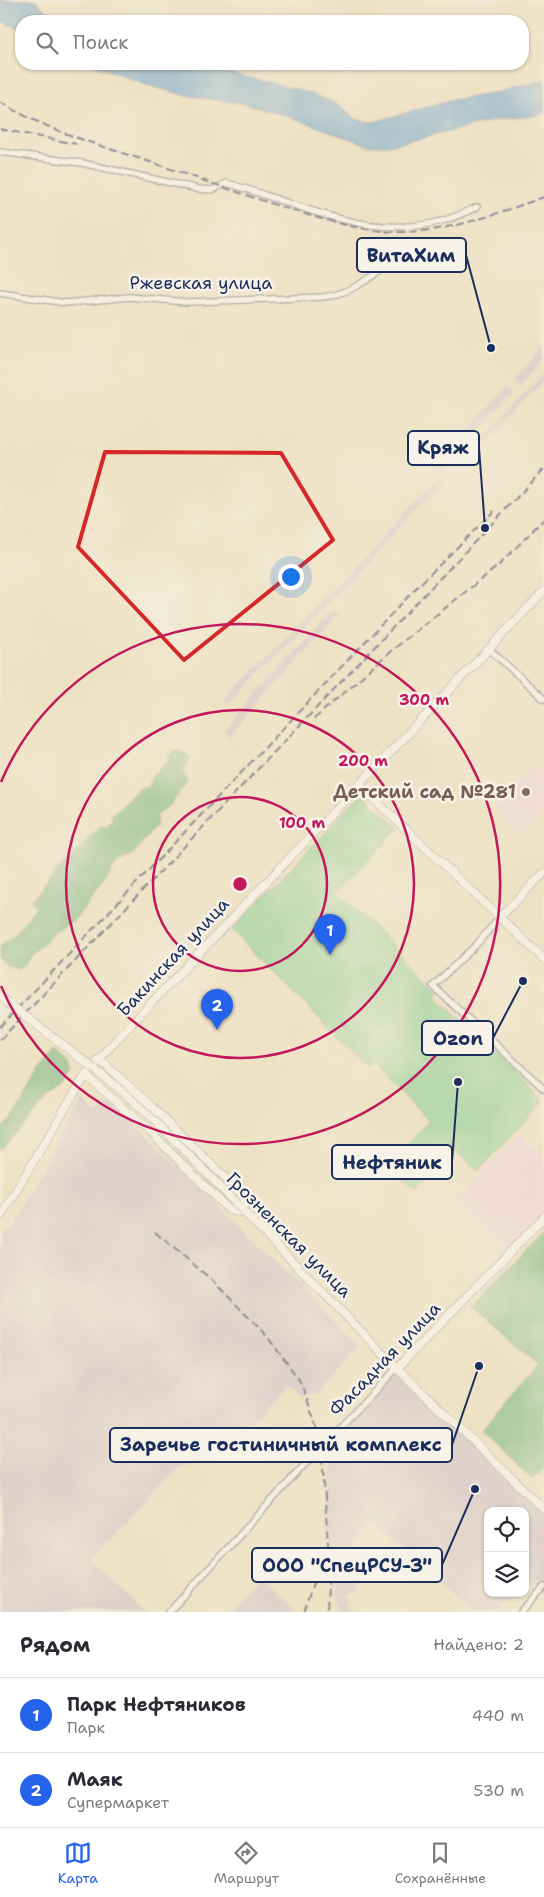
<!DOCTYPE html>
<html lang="ru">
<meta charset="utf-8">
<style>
body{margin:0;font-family:"Shantell Sans",sans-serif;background:#f2f2f3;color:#2b2b33}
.controls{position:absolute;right:15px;bottom:15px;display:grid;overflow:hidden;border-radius:10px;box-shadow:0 1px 4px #0004}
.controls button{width:45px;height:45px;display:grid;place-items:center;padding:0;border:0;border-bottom:1px solid #e1e1e2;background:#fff;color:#2b2b33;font:25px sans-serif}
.you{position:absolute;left:290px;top:576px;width:18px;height:18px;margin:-12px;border:4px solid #fff;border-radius:50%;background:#1a73e8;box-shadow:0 0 0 8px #1a73e833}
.badge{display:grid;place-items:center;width:32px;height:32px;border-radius:50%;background:#2563eb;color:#fff;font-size:16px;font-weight:700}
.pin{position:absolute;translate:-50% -41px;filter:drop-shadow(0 1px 2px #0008)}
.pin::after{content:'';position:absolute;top:26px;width:18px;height:15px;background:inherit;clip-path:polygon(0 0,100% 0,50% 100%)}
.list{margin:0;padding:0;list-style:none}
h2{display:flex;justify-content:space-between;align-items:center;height:65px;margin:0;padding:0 20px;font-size:21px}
h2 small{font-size:16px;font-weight:400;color:#7c7c81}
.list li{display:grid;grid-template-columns:32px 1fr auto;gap:15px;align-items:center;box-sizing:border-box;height:75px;padding:0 20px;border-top:1px solid #e1e1e2}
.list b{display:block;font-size:19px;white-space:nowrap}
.list p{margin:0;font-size:16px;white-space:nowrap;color:#7c7c81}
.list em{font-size:16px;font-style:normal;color:#7c7c81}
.icon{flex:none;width:28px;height:28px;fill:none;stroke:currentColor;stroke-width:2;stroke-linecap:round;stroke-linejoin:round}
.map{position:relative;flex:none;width:544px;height:1612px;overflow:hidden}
.search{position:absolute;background:#fff;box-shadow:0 1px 4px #0004;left:15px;right:15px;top:15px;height:55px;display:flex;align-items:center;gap:12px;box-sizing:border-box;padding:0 18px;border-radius:20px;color:#7c7c81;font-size:19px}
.sheet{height:215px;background:#fff}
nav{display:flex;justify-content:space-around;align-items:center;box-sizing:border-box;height:70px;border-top:1px solid #e1e1e2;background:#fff;font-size:14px;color:#7c7c81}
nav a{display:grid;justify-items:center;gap:2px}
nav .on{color:#2563eb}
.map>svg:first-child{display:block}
</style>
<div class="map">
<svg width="544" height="1612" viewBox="0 0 544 1612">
<rect width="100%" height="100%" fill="#f7f3e8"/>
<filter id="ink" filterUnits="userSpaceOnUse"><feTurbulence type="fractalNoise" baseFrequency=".02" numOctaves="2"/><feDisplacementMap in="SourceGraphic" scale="10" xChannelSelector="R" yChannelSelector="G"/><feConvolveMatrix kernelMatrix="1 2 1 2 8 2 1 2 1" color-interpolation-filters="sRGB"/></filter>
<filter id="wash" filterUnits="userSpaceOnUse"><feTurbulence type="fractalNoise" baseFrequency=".0096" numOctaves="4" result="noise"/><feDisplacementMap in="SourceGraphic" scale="20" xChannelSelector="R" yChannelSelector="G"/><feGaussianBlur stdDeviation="1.12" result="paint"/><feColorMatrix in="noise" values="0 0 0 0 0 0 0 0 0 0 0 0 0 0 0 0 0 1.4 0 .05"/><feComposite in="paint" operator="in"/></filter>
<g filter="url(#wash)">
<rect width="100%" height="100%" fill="#eee2c4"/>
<!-- built -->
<g fill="#efd0e6">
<path d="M533,765L544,775V812L521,836L492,808Z"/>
<path d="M520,1134L544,1157V1212L508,1249L457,1200Z"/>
</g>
<!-- industrial -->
<g fill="#cdbed2">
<path d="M544,347V360L521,385L515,379Z"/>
<path d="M542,375H544V380L479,452L476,448Z"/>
<path d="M507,387L514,393L442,474L435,468Z"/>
<path d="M441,475L445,480L229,706L224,702Z"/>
<path d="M334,609L340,615L230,736L224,731Z"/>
<path d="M82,1100L97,1114L113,1101L361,1346L316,1394L299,1397L286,1385L209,1460L180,1467L91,1559L145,1612H0V1231L10,1221Z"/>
<path d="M397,1372L544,1512V1582L538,1589L528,1580L525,1582V1511H488V1593H515L498,1612H473L376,1524L354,1550L362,1593L350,1595L353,1612H341L334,1574L330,1533L331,1460L328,1445Z"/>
<path d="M257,1575L297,1612H223Z"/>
</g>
<!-- green -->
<path fill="#78cd90" stroke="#4a7e77" d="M362,794L399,828L337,892L440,990L436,995L544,1101L478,1171L456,1151L417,1194L388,1167L429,1121L373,1064L368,1068L232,930Z"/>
<!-- forest -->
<g fill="#62b07a" stroke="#3e706c">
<path d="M176,751L187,754L191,760L182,770L188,782L170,805L156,816V825L135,852L116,864L104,884L74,920L54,933L30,955L25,965L19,970L7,967L0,959V946C15,936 26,921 36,906L31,900L101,825L107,826L112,821V814L138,789L148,786L153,775L169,761V756Z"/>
<path d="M57,1053L71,1064L75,1074L67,1086L47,1100L0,1150V1130L12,1119L41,1073Z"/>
<path d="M544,1232V1468L532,1479L481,1430L538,1365L471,1307Z"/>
</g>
<!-- water -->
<g fill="#63a1d5" stroke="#3f689a">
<path d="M0,0H36C45,14 60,17 75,21H21V30L0,20Z"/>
<path d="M92,64H179L219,71L269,82L309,93L335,103L356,119L373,122L453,100L492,94L544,80V113L535,116L496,120L419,139L389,145H368L300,120L247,104L184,95L143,84Z"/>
</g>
</g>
<g filter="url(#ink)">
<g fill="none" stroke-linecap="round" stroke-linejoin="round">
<defs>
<g id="street">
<path d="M0,152L82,163L198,189L212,190L227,183C297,203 367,241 442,221C454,218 466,212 477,207"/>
<path d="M0,293L66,303L130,297L186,302L323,297C351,294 371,277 393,262"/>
<path d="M489,649L544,699"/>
<path d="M500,917L476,945L433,986L544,1089"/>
<path d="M169,1612L320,1448L397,1368"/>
<path d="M521,1612L544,1587"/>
</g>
<g id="secondary">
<path d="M360,786L544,959"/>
<path d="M500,917L544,873"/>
<path d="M100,1060L152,1107L244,1196L245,1213"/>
<path d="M86,1075L149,1131L229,1210L245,1213"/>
<path d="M245,1213L397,1368L544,1509"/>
<path d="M0,1217L72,1097L86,1075L117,1039L544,591"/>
<path d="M397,1368L544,1217"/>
</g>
</defs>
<!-- street casing -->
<use href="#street" stroke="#656e82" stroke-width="8"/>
<!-- secondary casing -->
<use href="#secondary" stroke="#656e82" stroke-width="9"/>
<!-- street -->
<use href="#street" stroke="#fff" stroke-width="5.5"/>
<!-- secondary -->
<use href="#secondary" stroke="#fff" stroke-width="8"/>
<!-- rail -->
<g stroke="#1b2f5e" stroke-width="2" stroke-dasharray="8 4" stroke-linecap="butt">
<path d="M0,102C53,134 107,147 165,167C208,182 251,197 294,211C329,221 364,232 401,232C451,232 498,213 544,197"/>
<path d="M0,129L76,144"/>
<path d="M314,719L391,651L498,566L544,519"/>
<path d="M0,1027L419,585L494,511"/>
<path d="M0,1040L544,469"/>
<path d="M155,1232L212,1280L266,1335L298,1378L306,1396L316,1426L323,1468L329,1560L327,1612"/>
<path d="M304,1612L325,1545"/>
</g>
<defs>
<path id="secondary-bridge" d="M0,997C44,1031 90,1063 132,1100C172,1135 208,1175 245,1213"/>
</defs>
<!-- secondary-bridge casing -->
<use href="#secondary-bridge" stroke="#656e82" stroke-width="9" stroke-linecap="butt"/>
<!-- secondary-bridge -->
<use href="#secondary-bridge" stroke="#fff" stroke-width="8"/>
</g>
</g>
<!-- marked area -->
<path d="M0 0H544V1612H0ZM105,452L281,453L333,540L184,660L78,547Z" fill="#eee2c4" fill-opacity=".55" fill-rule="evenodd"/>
<path fill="none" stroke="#d62828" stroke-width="4" stroke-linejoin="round" d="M105,452L281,453L333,540L184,660L78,547Z"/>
<!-- distance rings -->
<g fill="none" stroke="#c2185b" stroke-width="2.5">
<circle cx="240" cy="884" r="87"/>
<circle cx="240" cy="884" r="174"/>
<path d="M1 782A260 260 0 1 1 1 986"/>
</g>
<!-- markers -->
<circle fill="#8d6e63" stroke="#f7f3e8" stroke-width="2" cx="526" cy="792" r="5"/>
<g text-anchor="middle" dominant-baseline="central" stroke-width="5" stroke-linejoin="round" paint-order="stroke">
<!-- street labels -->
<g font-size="18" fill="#1b2f5e" stroke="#f7f3e8">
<text x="201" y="283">Ржевская улица</text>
<text transform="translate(173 957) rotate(-47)">Бакинская улица</text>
<text transform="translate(289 1235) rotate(45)">Грозненская улица</text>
<text transform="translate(385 1359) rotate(-46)">Фасадная улица</text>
</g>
<!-- education labels -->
<g font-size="18" font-weight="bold" fill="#785e54" stroke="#f7f3e8" text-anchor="end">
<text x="516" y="792">Детский сад №281</text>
</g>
</g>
<circle cx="240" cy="884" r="8" fill="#c2185b" stroke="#f7f3e8" stroke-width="2.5"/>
<g font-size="15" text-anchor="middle" font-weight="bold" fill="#c2185b" stroke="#f7f3e8" stroke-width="5" stroke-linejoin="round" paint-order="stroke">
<text x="424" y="705">300 m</text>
<text x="363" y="766">200 m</text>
<text x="302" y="828">100 m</text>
</g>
<!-- callouts -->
<path fill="none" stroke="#1b2f5e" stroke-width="2" d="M491 348L466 255M485 528L479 448M523 981L493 1038M458 1082L452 1162M479 1366L452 1445M475 1489L442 1565"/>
<g fill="#1b2f5e" stroke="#f7f3e8" stroke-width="2">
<circle cx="491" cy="348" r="5"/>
<circle cx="485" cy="528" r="5"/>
<circle cx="523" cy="981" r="5"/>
<circle cx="458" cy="1082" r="5"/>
<circle cx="479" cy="1366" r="5"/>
<circle cx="475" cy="1489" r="5"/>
</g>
<g fill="#f7f3e8" stroke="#1b2f5e" stroke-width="2">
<rect x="357" y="238" width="109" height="34" rx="5"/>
<rect x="408" y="431" width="71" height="34" rx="5"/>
<rect x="422" y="1021" width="71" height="34" rx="5"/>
<rect x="332" y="1145" width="120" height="34" rx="5"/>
<rect x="110" y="1428" width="342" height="34" rx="5"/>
<rect x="252" y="1548" width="190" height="34" rx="5"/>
</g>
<g font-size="19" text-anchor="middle" font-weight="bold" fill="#1b2f5e">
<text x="411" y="262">ВитаХим</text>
<text x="443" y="454">Кряж</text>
<text x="458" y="1045">Ozon</text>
<text x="392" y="1169">Нефтяник</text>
<text x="281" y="1451">Заречье гостиничный комплекс</text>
<text x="347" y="1572">ООО "СпецРСУ-3"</text>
</g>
</svg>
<div class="controls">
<button><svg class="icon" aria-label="locate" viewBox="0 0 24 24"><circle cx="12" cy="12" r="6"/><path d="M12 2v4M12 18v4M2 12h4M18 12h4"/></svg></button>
<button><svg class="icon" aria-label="layers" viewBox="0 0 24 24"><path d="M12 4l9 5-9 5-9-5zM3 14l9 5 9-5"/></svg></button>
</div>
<div class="you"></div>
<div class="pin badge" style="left:330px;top:955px">1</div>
<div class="pin badge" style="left:217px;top:1030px">2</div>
<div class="search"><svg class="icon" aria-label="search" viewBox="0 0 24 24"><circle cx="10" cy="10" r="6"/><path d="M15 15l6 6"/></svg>Поиск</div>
</div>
<section class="sheet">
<h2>Рядом<small>Найдено: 2</small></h2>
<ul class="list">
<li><span class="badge">1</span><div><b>Парк Нефтяников</b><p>Парк</p></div><em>440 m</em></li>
<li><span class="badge">2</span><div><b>Маяк</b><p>Супермаркет</p></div><em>530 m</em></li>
</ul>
</section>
<nav>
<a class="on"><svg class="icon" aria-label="map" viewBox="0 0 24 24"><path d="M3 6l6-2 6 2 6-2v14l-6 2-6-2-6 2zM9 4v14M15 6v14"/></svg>Карта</a>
<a><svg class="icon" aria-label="directions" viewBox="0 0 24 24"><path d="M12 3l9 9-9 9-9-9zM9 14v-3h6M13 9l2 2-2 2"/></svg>Маршрут</a>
<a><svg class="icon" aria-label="saved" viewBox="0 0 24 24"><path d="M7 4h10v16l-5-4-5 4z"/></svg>Сохранённые</a>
</nav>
